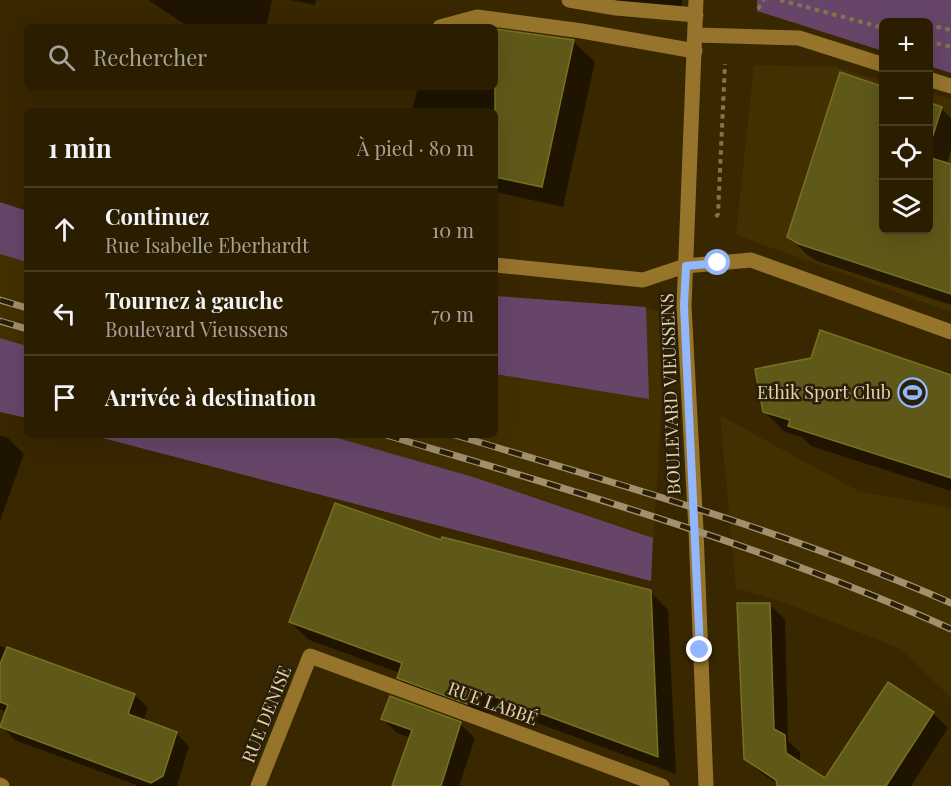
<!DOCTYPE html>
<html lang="fr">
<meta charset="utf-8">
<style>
body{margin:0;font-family:"Playfair Display",serif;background:#372a0f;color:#f1f3f6}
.controls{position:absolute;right:18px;top:18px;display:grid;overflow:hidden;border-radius:9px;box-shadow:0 6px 24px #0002}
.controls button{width:54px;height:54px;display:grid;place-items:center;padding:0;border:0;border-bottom:2px solid #473b22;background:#2b1d00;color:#f1f3f6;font:30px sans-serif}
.stop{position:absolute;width:18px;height:18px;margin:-14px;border:4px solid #93b7fd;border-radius:50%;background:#fff}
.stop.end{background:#93b7fd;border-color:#fff;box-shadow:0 2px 6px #0008}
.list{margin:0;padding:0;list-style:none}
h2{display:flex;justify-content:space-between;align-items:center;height:78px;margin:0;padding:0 24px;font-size:26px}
h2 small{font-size:20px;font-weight:400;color:#a6a299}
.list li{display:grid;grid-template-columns:39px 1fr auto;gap:18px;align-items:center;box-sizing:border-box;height:84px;padding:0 24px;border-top:2px solid #473b22}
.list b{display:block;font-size:22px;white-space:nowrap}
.list p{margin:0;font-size:20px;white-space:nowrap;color:#a6a299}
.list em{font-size:20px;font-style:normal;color:#a6a299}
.icon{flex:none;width:33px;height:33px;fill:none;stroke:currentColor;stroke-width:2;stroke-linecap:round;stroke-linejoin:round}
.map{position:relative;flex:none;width:951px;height:786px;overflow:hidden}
.search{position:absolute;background:#2b1d00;box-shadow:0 6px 24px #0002;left:24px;top:24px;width:474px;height:66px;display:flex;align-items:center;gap:15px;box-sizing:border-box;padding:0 21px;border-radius:9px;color:#a6a299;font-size:22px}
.panel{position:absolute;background:#2b1d00;box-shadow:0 6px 24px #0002;left:24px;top:108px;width:474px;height:330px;border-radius:9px}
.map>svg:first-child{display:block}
</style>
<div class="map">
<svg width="951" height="786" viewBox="0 0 951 786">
<rect width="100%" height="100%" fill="#392700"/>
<!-- built -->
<g fill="#433000">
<path d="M754,65L835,67L883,81L884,230H928L929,93L951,99V312L736,235Z"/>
<path d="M0,202L27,211V418L0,412Z"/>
<path d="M495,296L646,307L667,314L651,581L91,435H495Z"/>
<path d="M720,415L858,491L951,508V698L901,649L780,601L736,588Z"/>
</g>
<!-- green -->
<g fill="#664569">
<path d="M757,0H951V73L929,66L928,22H884L883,51L757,11Z"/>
<path d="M0,202L27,211V262L0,254Z"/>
<path d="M495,296L646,307L649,399L495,374Z"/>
<path d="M0,338L27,346V418L0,412Z"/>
<path d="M91,435H327L473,477L653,538L651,581Z"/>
</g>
<!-- shadow -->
<g fill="#0007">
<path d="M148,0H272L266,27H189Z"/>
<path d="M290,0H316L315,5Z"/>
<path d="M595,0H682V10Z"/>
<path d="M495,31L573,41L595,62L563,207L495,192V111H412L418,87H495Z"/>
<path d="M928,104L941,108L951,118V150L947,164L951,166V305L817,261L806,254L789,236L884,230H928Z"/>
<path d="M812,360L951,376V491L811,446L802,437L785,432L764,411Z"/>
<path d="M0,435L8,438L24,454L0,521Z"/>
<path d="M442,542L650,592L668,610L676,774L491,706L486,721L417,695L398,677L400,673L309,640L290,622Z"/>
<path d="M769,604L785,619L788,741L800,752V764L826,780L888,684L933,713L948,728L911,786H780L761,773L745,758Z"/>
<path d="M0,646L135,695L148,708L143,722L176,733L189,746L177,786H139L15,740L2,727L7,712L0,709Z"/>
<path d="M383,719L460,724L475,738L459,786H394L411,738L397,733Z"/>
</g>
<!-- building -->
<g fill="#5e5819" stroke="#797020" stroke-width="1.5">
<path d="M495,29L574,40L542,187L495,177Z"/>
<path d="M840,72L884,87V230H928V157L951,164V294L799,244L787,237Z"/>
<path d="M928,102L942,107L928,151Z"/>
<path d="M820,330L951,375V478L788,426L790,420L763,412L755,369L811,358Z"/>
<path d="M335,503L441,540L442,537L651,590L658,757L472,688L467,704L397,678L402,663L289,622Z"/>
<path d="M737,603H770L774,729L785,735L786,753L825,778L888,682L934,712L886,786H777L776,780L744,759Z"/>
<path d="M7,647L135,694L128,714L177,732L163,776L151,783L0,727L8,705L0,702V664Z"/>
<path d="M390,696L461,722L441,786H392L412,730L381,719Z"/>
</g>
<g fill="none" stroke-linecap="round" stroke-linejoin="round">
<!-- path -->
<g stroke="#85734d" stroke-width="4" stroke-dasharray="4.5 4.5" stroke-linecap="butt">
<path d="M780,0L884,28"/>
<path d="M758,9L764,0"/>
<path d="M928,28L933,26L951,30"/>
<path d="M928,41L951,47"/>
<path d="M716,217L718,214L725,64"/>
</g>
<!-- service -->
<g stroke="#96742b" stroke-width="15">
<path d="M569,0L616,8L696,15"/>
<path d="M495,265L643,280L685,266"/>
</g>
<!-- pedestrian -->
<g stroke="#96742b" stroke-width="15">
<path d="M696,35L799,38L884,65"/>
<path d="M928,79L951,86"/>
</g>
<!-- minor -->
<g stroke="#96742b" stroke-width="15">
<path d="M440,27L477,17L582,31L695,51"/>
<path d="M685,266L751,260L951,332"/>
<path d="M0,785L2,786"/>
<path d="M258,786L310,656L662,786"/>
</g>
<!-- secondary -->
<path stroke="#96742b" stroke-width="15" d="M696,0L684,306L696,530L706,786"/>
<defs>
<g id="rail">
<path d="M0,300L27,308"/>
<path d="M0,321L27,329"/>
<path d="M386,435C577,492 769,547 951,629"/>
<path d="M455,435C622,485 791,533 951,603"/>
</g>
</defs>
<!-- rail casing -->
<use href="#rail" stroke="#a2906c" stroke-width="7"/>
<!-- rail -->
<use href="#rail" stroke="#2a1f08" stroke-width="4.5" stroke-dasharray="14" stroke-linecap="butt"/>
</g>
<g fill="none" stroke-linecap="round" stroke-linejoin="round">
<!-- route -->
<path stroke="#93b7fd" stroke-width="8" d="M700,650L684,306L686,266L718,263"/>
</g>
<!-- icons -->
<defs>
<symbol id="stadium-ring" viewBox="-11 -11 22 22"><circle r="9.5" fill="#2a1f08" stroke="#93b7fd" stroke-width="1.5"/><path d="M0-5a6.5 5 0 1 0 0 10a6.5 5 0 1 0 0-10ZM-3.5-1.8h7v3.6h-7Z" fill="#93b7fd"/></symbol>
</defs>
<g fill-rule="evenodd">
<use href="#stadium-ring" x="896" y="376" width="33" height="33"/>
</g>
<g text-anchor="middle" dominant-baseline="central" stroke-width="5" stroke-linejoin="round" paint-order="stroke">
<!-- poi labels -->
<g font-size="18" fill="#e5d3b0" stroke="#2a1f08" text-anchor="end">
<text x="891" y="392">Ethik Sport Club</text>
</g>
<!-- street labels -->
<g font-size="18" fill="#e5d3b0" stroke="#2a1f08">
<text transform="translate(670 394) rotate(-92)">BOULEVARD VIEUSSENS</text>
<text transform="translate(493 703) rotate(20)">RUE LABBÉ</text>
<text transform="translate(266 714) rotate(-68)">RUE DENISE</text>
</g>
</g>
</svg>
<div class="controls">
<button>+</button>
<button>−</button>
<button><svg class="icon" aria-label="locate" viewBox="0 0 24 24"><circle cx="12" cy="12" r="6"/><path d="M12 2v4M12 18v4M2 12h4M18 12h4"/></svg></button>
<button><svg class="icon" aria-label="layers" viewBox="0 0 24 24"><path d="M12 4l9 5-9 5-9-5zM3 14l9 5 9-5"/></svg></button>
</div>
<div class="stop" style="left:718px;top:263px"></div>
<div class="stop end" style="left:700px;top:650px"></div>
<div class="search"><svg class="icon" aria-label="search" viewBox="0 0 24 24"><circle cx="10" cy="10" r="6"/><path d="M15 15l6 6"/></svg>Rechercher</div>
<section class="panel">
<h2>1 min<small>À pied · 80 m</small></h2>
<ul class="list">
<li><svg class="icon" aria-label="ahead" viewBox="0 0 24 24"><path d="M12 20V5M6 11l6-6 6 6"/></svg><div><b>Continuez</b><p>Rue Isabelle Eberhardt</p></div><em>10 m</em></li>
<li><svg class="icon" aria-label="left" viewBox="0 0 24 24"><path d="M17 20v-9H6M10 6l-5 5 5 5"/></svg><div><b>Tournez à gauche</b><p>Boulevard Vieussens</p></div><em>70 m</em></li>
<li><svg class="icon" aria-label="arrive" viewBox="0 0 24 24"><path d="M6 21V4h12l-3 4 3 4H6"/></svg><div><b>Arrivée à destination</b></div></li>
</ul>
</section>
</div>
